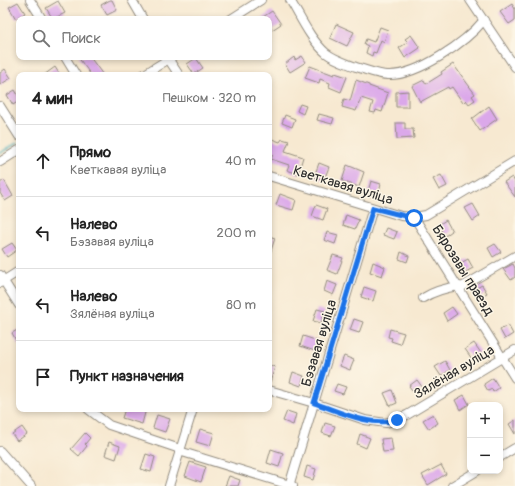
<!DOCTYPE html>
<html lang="ru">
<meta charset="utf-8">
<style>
body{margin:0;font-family:Pangolin,sans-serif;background:#f2f2f2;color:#222}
.controls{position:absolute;right:12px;bottom:12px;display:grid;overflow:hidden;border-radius:8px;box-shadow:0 2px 6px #0003}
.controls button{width:36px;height:36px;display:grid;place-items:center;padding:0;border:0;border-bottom:1px solid #e0e0e0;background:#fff;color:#222;font:20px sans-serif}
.stop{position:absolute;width:12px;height:12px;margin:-9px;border:3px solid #1a73e8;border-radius:50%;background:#fff}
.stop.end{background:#1a73e8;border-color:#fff;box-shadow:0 1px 4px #0008}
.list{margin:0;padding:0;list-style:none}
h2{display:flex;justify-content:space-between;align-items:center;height:52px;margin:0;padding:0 16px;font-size:17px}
h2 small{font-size:13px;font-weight:400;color:#767676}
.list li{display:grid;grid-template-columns:26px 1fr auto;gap:12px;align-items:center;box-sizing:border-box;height:72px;padding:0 16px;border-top:1px solid #e0e0e0}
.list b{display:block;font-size:15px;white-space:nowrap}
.list p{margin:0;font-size:13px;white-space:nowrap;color:#767676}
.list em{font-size:13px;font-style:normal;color:#767676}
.icon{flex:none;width:22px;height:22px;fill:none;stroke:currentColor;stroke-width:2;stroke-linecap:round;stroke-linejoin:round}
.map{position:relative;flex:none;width:515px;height:486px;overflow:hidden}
.search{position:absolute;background:#fff;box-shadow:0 2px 6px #0003;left:16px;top:16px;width:256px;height:44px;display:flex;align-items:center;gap:10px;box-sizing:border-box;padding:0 14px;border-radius:8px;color:#767676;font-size:15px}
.panel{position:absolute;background:#fff;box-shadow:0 2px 6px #0003;left:16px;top:72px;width:256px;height:340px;border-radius:8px}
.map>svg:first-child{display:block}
</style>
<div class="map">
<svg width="515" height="486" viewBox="0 0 515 486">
<rect width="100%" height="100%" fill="#fcf5e5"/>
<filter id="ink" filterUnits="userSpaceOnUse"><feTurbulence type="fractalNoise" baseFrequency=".025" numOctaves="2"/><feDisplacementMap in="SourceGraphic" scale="8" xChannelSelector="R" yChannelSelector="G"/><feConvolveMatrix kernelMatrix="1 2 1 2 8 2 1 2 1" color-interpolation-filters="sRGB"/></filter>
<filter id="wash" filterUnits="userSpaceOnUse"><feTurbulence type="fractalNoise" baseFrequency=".012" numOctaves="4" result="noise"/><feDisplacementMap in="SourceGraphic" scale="16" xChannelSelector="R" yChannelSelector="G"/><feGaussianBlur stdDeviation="0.9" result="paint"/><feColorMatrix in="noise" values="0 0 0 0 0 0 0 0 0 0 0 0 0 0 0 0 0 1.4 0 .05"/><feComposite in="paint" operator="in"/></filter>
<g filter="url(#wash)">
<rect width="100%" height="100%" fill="#f7e9d1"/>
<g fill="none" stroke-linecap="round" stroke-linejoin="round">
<!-- stream -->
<path stroke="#3eadbb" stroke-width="2" d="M0,153L17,143"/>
</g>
<g id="blocks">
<!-- building -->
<g fill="#dba8ea">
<path d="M110,0H112L117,10L107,15L101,5Z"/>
<path d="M58,1L65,13L53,19L46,8Z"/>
<path d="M18,2L25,13L16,19L9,7Z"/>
<path d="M512,4L515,9V20L509,24L500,12Z"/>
<path d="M272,11L281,24L272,30L269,26V19H260Z"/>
<path d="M336,24L354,32L347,46L330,38Z"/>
<path d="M380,27L388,30L384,42L381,40L376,53L373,52L372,56L366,53L368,46L364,44L366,39L374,42Z"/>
<path d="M411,35L420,48L405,58L399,48L408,42L405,39Z"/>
<path d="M302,56L306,62L290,72L285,64L294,57L295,60Z"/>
<path d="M78,57H90L103,75H91Z"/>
<path d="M196,58L203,68L194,74L187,64Z"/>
<path d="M453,64L475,94L472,96L475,100L469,104L466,100L463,103L452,87L449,89L448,87L420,102L412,86L424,80L426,84L442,74L441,72Z"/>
<path d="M310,66L334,75L335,73L347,77L341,92L329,87L330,83L320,79L319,83L305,78Z"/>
<path d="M55,67L60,75H44Z"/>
<path d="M5,69L11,78L0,85V73Z"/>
<path d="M356,80L369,85V86L388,93L382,112L376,110L375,113L370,112L373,102L361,98L356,111L342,107L344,99L350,101Z"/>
<path d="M15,90L19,97V101L13,105L7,95Z"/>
<path d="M408,91V107H396V92Z"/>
<path d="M300,104L306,106L303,114L297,111Z"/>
<path d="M489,106L497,119L480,131L472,119Z"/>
<path d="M319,114L334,118L332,124L317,120Z"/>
<path d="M285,115L295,119L292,127L282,123Z"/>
<path d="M396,123H405V129H413L414,138L397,139Z"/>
<path d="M269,138L280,142L282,139L289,141L285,151L303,157L298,174L287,170L289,165L271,159L273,154L269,153Z"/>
<path d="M319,163L329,167L324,180L314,177Z"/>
<path d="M347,165L364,172L359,187L342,181Z"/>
<path d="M441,175L447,186L439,190L433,179Z"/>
<path d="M512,177L515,182V197L504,182Z"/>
<path d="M4,180L13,196L5,201L0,193V183Z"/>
<path d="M371,181L381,184L378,198L367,195Z"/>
<path d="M280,194L296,200L293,210L276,205Z"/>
<path d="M473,204L480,216L473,221L465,208Z"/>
<path d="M316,205L327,209L323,220L312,216Z"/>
<path d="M346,215L359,220L355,229L343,225Z"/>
<path d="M446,220L452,231L445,236L438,225Z"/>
<path d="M386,228L397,232L394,239L383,235Z"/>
<path d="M327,232L338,235L335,244L324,240Z"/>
<path d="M269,236L275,238L270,254L269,253Z"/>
<path d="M12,243L17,250L7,257L2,249Z"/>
<path d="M495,244L501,252L493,257L488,248Z"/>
<path d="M401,252L409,256L407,262L399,259Z"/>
<path d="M333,255L343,258L337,274L327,270Z"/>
<path d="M468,259L473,268L464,273L459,264Z"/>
<path d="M373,262L385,267L382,276L370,272Z"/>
<path d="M513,264L515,268V277L511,280L503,269Z"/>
<path d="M327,281L337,285L333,295L324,291Z"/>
<path d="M482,285L487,293L478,298L473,290Z"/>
<path d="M364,287L376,291L373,301L361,297Z"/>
<path d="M452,307L457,314L447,321L443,313Z"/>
<path d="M317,309L325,311L321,323L313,321Z"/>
<path d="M354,319L363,322L359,333L350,330Z"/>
<path d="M508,325L513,334L505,339L500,330Z"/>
<path d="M19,329V346L12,333Z"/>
<path d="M390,329L404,333L400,344L391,341L392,338L388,337Z"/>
<path d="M303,336L318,341L315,351L300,346Z"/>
<path d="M474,343L481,353L472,359L465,349Z"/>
<path d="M344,356L354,360L350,370L340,366Z"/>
<path d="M445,361L450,370L441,376L435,367Z"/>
<path d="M269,365L275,367L270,382H269Z"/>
<path d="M293,372L304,376L301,386L290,382Z"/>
<path d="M493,378L499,388L493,392L492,389L488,391L484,384Z"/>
<path d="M417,380L423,388L415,394L409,386Z"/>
<path d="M337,384L346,387L343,394L334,391Z"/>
<path d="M392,390L397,403L390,406L384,393Z"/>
<path d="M464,395L469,404L460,410L455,400Z"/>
<path d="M125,409H146L142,424L122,418Z"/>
<path d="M287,411L296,414L293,425L283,421Z"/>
<path d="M433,414L438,423L429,429L423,420Z"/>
<path d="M157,415L170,419L165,432L153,428Z"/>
<path d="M515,420V434L509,424Z"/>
<path d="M325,423L335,426L331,436L322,433Z"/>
<path d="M22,427L27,434L17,441L12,434Z"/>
<path d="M200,429L214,433L210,446L196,442Z"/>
<path d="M85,433L90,438L85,444L87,446L79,456L71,449Z"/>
<path d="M360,434L370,438L366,448L357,444Z"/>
<path d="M391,438L393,451L383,452L381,439Z"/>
<path d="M109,442L120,446L116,459L105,455Z"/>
<path d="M271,449L283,453L279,467L267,463Z"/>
<path d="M146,454L155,457L151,472L141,469Z"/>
<path d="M190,462L206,467L201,482L185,476Z"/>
<path d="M441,465L446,474L428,485L422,475Z"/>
<path d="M307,466L316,469L313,480L304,477Z"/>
<path d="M229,476L240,480L238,486H225Z"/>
</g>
</g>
</g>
<g filter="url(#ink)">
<use href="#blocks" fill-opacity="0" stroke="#918a7e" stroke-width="1"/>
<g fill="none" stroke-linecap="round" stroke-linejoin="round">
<defs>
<g id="minor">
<path d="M30,0L42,19"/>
<path d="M132,0L143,19"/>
<path d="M290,0C301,18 310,39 326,53C335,60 346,63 356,67C367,70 378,75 388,75C418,76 466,42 484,20"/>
<path d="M470,0L515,67"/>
<path d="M231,19L261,0"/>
<path d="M65,57L76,75"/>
<path d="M167,57L179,75"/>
<path d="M143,75L172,57"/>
<path d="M0,106L19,136"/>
<path d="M0,162L19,150"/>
<path d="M269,176L401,216L414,217L426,215L515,161"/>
<path d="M414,217L515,378"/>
<path d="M0,275L19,305"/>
<path d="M0,283L19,271"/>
<path d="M460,288L515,256"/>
<path d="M423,298C434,291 445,288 459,286"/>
<path d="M269,390L314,403L365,420L386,423L407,415L515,350"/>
<path d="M88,409L109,425L180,449"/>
<path d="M0,451L31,486"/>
<path d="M179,451L293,486"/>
<path d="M500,457L515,448"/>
<path d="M169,486L193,409"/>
<path d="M289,486L373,208"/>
<path d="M452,486L477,471"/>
</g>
</defs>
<!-- minor casing -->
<use href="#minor" stroke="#918a7e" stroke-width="10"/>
<!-- minor -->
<use href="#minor" stroke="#fff" stroke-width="8"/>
</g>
</g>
<g fill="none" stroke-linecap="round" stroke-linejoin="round" filter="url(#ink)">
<!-- route -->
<path stroke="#1a73e8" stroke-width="5" d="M397,420C369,427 341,412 314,403L373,208L409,217L414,218"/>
</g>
<g text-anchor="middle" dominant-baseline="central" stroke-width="3" stroke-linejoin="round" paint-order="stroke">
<!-- street labels -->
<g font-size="14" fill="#2b2b2b" stroke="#fcf5e5">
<text transform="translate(343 185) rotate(17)">Кветкавая вуліца</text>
<text transform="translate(463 270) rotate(58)">Бярозавы праезд</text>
<text transform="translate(319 343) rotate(-73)">Бэзавая вуліца</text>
<text transform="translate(454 372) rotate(-31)">Зялёная вуліца</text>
</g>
</g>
</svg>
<div class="controls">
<button>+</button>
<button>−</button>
</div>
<div class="stop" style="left:414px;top:218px"></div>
<div class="stop end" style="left:397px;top:420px"></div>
<div class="search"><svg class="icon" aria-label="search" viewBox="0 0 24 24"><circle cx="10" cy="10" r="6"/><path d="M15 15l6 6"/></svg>Поиск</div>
<section class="panel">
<h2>4 мин<small>Пешком · 320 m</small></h2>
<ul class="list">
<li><svg class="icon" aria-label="ahead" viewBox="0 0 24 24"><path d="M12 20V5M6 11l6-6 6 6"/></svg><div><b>Прямо</b><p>Кветкавая вуліца</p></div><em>40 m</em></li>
<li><svg class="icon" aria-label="left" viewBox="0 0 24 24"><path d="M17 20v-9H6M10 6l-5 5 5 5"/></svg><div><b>Налево</b><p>Бэзавая вуліца</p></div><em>200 m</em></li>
<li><svg class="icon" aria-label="left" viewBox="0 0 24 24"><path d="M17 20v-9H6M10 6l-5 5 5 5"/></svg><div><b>Налево</b><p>Зялёная вуліца</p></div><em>80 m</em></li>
<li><svg class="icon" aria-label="arrive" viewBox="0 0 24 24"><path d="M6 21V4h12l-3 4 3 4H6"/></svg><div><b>Пункт назначения</b></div></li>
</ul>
</section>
</div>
